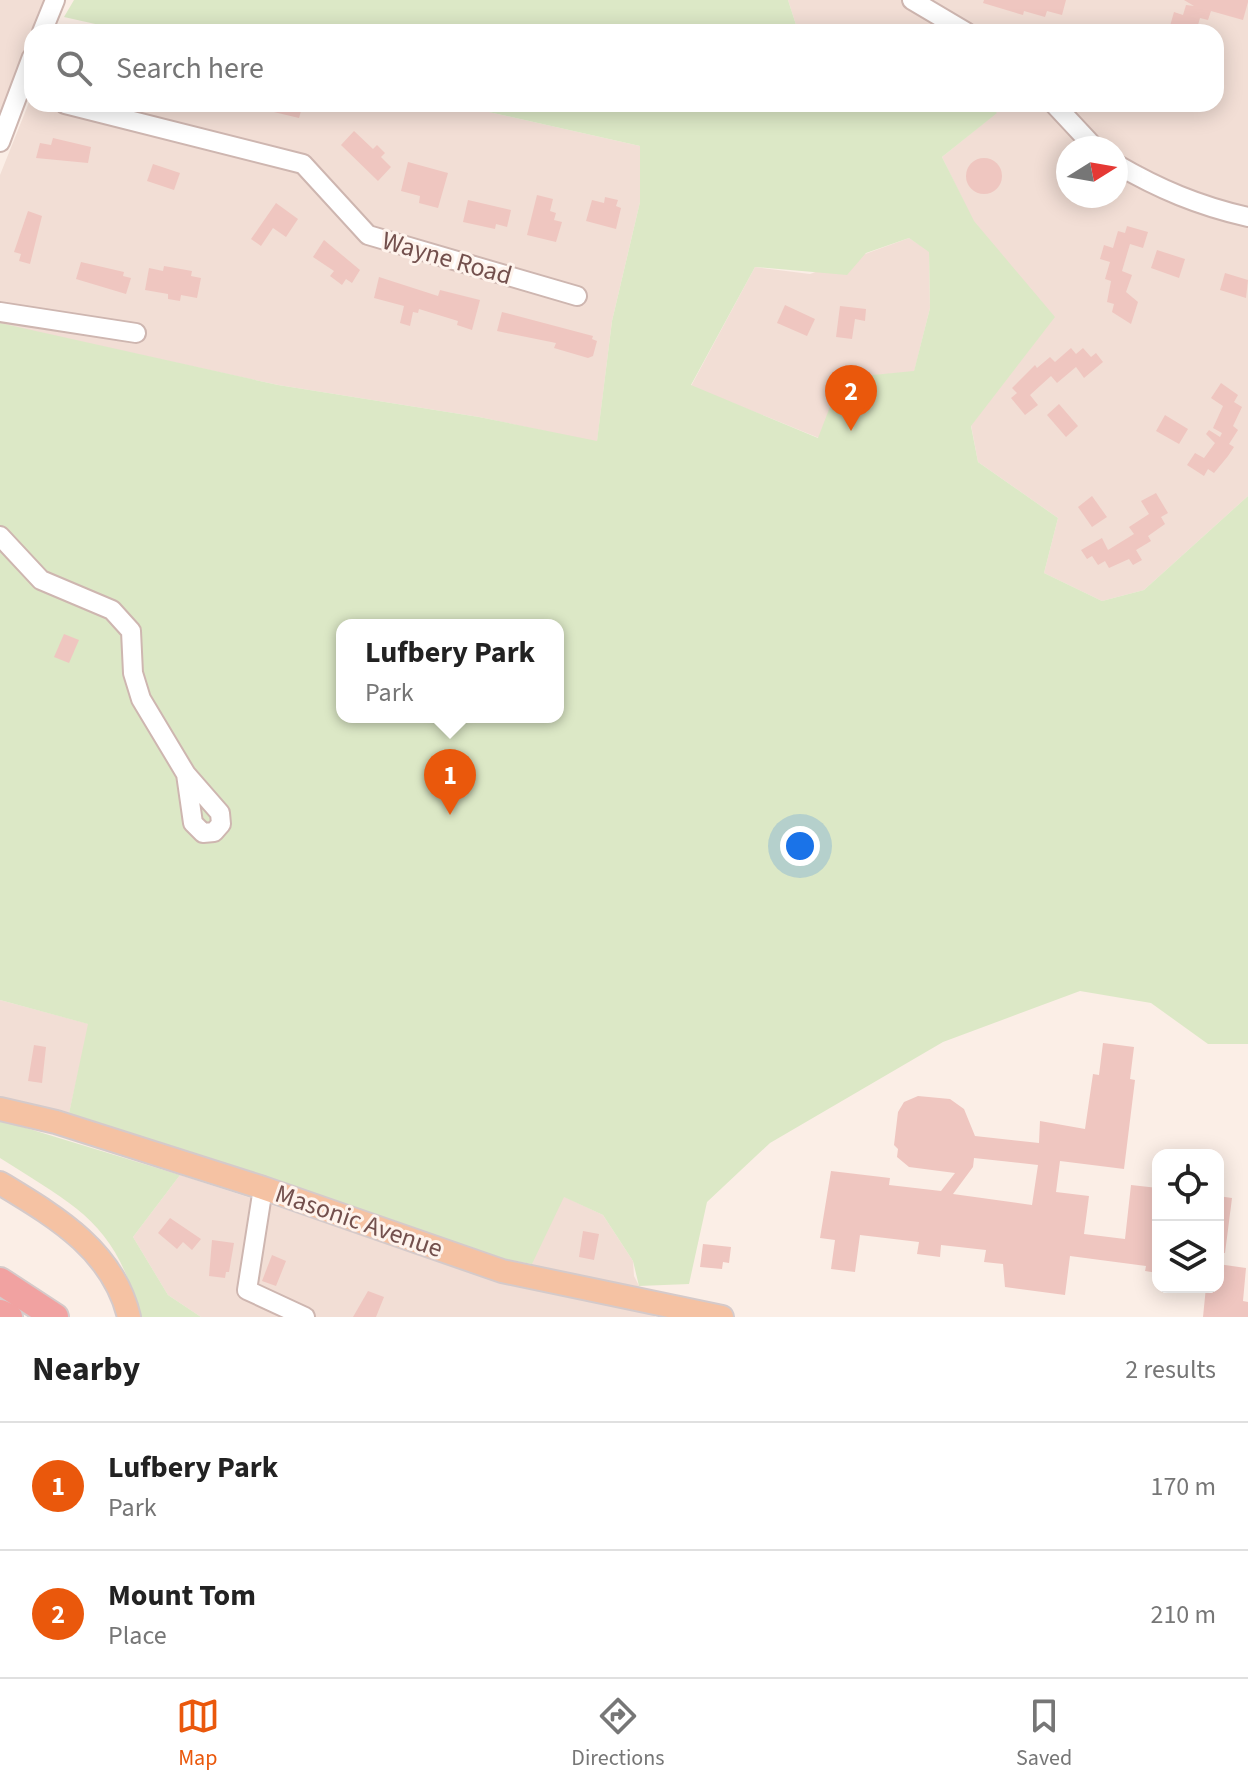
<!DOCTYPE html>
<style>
body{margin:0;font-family:"Source Sans 3",sans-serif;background:#f2f2f2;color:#222}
.controls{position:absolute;right:24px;bottom:24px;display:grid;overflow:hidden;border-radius:16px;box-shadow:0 4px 20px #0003}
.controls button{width:72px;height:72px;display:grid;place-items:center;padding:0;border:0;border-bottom:2px solid #e0e0e0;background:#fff;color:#222;font:40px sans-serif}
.compass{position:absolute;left:1056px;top:136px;width:72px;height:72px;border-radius:50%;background:#fff;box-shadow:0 4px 20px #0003;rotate:79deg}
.you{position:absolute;left:800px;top:846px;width:28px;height:28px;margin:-20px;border:6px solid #fff;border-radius:50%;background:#1a73e8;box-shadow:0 0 0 12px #1a73e833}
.badge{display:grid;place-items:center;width:52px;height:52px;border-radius:50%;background:#ea580c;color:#fff;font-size:26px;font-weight:700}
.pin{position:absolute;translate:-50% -66px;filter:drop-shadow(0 2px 4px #0008)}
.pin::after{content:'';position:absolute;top:42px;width:28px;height:24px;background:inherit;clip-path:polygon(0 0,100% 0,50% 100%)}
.popup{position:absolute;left:336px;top:619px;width:228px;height:104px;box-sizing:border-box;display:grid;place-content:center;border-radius:16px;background:#fff;filter:drop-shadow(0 2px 6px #0005);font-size:26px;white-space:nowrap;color:#767676}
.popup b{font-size:30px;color:#222}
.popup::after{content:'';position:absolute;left:50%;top:100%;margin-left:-16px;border:16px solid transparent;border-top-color:#fff}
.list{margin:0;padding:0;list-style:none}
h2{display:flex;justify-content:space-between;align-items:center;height:104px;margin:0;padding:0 32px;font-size:34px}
h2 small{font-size:26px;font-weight:400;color:#767676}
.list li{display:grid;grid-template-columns:52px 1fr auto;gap:24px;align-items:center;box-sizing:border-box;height:128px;padding:0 32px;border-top:2px solid #e0e0e0}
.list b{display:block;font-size:30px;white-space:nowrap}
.list p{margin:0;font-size:26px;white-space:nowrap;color:#767676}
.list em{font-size:26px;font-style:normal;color:#767676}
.icon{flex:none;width:44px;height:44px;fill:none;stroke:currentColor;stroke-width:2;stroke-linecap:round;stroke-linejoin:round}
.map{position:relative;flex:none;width:1248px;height:1317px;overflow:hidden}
.search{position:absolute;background:#fff;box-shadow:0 4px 20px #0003;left:24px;right:24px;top:24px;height:88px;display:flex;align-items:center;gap:20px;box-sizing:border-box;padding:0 28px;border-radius:24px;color:#767676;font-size:30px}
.sheet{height:360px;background:#fff}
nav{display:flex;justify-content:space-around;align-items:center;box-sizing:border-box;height:112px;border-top:2px solid #e0e0e0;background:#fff;font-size:22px;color:#767676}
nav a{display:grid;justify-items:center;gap:4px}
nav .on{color:#ea580c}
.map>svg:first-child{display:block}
</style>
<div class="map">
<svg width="1248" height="1317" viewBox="0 0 1248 1317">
<rect width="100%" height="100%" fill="#fbeee6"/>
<!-- residential -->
<g fill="#f2ded5" fill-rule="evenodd">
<path d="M0,0H52L40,32H32V52L0,135Z"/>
<path d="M788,0H1248V496L1144,590L1102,601L1044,573L1058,518L978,462L971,425L1054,317L973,221L942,157L996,113L988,104H1216V32H804L798,31ZM1068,148H1116V196H1068Z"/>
<path d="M32,95V104H453L640,146V202L612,321L597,442L479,417L278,385L0,324V175Z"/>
<path d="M909,238L929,251L930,308L914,372L841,378L819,438L691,386L755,267L810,274Z"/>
<path d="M0,1000L89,1024L68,1118L0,1097Z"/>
<path d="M180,1175L520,1286L563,1196L603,1215L633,1261L634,1276L655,1317H201L168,1295L133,1237Z"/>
</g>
<!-- green -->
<g fill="#dce8c6" fill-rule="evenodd">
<path d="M74,0H788L798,31L804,32H131L64,17Z"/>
<path d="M453,104H988L997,113L942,157L974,221L1055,317L971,426L978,462L1058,518L1044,573L1102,601L1144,590L1248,496V1044H1208L1151,1003L1080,991L943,1042L770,1143L707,1202L689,1284L639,1286L633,1261L603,1215L564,1197L532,1264L499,1258L68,1118L88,1024L0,1000V323L278,385L479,417L597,441L612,321L640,202V146ZM909,238L929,252L930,308L914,371L841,378L818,438L691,385L755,267L847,275L866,253ZM342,625H558V717H342Z"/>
<path d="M0,1120L180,1175L133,1237L168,1295L201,1317H139C118,1223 75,1206 0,1158Z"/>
</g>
<!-- building -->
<g fill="#efc6c0" fill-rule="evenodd">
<path d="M984,0H1066L1062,15L1047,11L1045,17L1024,11L1023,15L983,3Z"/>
<path d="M1184,0H1248V2L1243,20L1211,11L1208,20L1200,18L1196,32H1179L1170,26L1174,12L1183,15L1186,5L1194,6Z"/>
<path d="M258,104H303L299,118L257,108Z"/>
<path d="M354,131L373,149L377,145L385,153L381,157L391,167L378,181L341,145Z"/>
<path d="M53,138L91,147L88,163L36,158L40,143L51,145Z"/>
<circle cx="984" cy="176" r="18"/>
<path d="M408,162L448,173L438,208L419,203L420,196L401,191Z"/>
<path d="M153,164L180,173L174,190L147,181Z"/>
<path d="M537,195L553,199L550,211L556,213L554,220L562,222L556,242L527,235Z"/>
<path d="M605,197L618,200L616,206L621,208L616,229L586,221L592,200L604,203Z"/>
<path d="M468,200L511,210L507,227L496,224L495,229L463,222Z"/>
<path d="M276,203L298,219L286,237L273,228L261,246L251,239Z"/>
<path d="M28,211L42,216L30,264L19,261L21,254L14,252Z"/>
<path d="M1127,226L1148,232L1143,248L1130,244L1122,271L1132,275L1126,292L1138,302L1131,324L1112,312L1114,304L1107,302L1111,281L1105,279L1110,262L1100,259L1104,245L1113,248L1118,231L1125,233Z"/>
<path d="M324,240L360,270L352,283L346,279L342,285L330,276L334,271L313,257Z"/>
<path d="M1157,250L1185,259L1179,278L1151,268Z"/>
<path d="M81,262L124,272L123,276L131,278L126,294L76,279Z"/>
<path d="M164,266L192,271L191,276L201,278L197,298L181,295L180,301L168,299V294L145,290L149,268L163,271Z"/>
<path d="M1225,273L1248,280L1246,298L1220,290Z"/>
<path d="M379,277L438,296L440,290L480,300L472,330L457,325L458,321L419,309L418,313L413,312L410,326L400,323L404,306L374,298Z"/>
<path d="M785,305L815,319L807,336L777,323Z"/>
<path d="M840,306L866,309L865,321L855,319L852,339L836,337Z"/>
<path d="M502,312L593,336L592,339L597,341L593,356L588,358L554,348L556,343L497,331Z"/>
<path d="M1071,348L1076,354L1083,348L1091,357L1096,353L1103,362L1084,378L1076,367L1057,383L1051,376L1030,395L1038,405L1025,415L1011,398L1017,393L1012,388L1035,365L1037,368L1050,357L1055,362Z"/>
<path d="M1221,383L1238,395L1234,402L1242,407L1233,426L1238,430L1229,444L1234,447L1228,456L1214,473L1208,469L1204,476L1187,465L1195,453L1204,458L1215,443L1206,434L1209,430L1220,437L1222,433L1213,428L1223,406L1211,398Z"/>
<path d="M1059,404L1078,426L1066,437L1047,415Z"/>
<path d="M1165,415L1188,429L1179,444L1156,431Z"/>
<path d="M1156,493L1168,513L1161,517L1165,524L1148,536L1151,541L1136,550L1142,560L1133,565L1129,559L1109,568L1105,561L1098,565L1092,556L1087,559L1081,550L1102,538L1108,550L1134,534L1129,527L1149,514L1141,501Z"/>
<path d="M1092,496L1107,517L1092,527L1078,507Z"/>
<path d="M64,634L79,640L69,663L54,657Z"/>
<path d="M1103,1043L1134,1047L1130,1079L1135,1080L1124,1169L1060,1161L1056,1192L1089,1196L1084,1234L1125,1239L1131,1185L1158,1188V1273L1145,1271L1146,1266L1070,1256L1065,1295L1005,1287L1003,1264L984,1262L986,1250L941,1245L940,1257L917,1254L919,1242L860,1235L855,1272L831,1269L835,1240L820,1238L831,1171L890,1178L889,1185L941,1191L955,1173L909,1167L897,1157L898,1149L894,1145L898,1112L904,1102L918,1096L950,1099L964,1109L975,1136L1039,1143L1040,1121L1085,1129L1093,1074L1099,1075ZM974,1158L1038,1165L1032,1205L953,1194L973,1167Z"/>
<path d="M34,1045L46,1047L42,1083L28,1081Z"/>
<path d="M1218,1196L1232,1198L1225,1253H1218Z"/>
<path d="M170,1218L201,1239L192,1250L183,1242L177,1249L158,1233Z"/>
<path d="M583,1231L599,1234L594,1260L579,1257Z"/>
<path d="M212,1240L234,1243L229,1272H226L225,1278L209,1276Z"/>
<path d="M703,1244L731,1247L729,1263L723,1262L722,1269L700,1267Z"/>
<path d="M272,1255L286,1261L276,1286L262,1281Z"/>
<path d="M1218,1264L1246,1268L1243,1301L1248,1302V1317H1203L1206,1287H1218Z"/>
<path d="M368,1291L384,1297L376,1317H353Z"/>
</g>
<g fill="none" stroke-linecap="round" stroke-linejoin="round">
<defs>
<g id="minor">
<path d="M912,0L966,32"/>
<path d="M42,32L55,0"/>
<path d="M65,104L303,164L368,235L577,296"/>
<path d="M1054,104L1095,148"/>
<path d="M0,142L32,57"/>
<path d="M1116,164C1159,189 1199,206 1248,217"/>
<path d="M0,312L136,333"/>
<path d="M0,536L41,580L112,610L131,631L133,673L141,699L186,774L220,813L221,824L214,832L203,833L193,823L186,774"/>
<path d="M263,1188L247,1290L305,1317"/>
</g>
<g id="major">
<path d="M0,1109L56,1122L263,1188L502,1271L722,1317"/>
<path d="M0,1183C56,1217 113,1250 129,1317"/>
</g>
<g id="highway">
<path d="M0,1281L55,1317"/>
<path d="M0,1313L9,1317"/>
</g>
</defs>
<!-- minor casing -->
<use href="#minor" stroke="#ceb6b0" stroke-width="22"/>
<!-- major casing -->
<use href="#major" stroke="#d5caca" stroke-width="26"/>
<!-- highway casing -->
<use href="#highway" stroke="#d5caca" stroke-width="30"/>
<!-- minor -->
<use href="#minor" stroke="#fff" stroke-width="18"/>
<!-- major -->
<use href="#major" stroke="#f5c2a3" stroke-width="22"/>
<!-- highway -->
<use href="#highway" stroke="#f1a2a1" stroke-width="26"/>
</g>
<g text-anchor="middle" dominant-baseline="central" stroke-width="6" stroke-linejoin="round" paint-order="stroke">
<!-- street labels -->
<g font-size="26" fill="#73504d" stroke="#fef3ec">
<text transform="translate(447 258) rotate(16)">Wayne Road</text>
<text transform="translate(359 1221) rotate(19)">Masonic Avenue</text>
</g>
</g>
</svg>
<div class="controls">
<button><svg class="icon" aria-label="locate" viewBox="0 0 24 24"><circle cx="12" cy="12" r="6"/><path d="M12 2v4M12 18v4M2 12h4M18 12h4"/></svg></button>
<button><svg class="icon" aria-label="layers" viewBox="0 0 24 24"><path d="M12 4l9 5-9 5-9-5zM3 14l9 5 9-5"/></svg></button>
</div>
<svg class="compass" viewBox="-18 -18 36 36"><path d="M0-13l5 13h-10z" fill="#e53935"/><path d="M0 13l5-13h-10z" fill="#767676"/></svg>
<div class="you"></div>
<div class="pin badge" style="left:450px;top:815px">1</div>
<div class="popup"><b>Lufbery Park</b>Park</div>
<div class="pin badge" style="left:851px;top:431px">2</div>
<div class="search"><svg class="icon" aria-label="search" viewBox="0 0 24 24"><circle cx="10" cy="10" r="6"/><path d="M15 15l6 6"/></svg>Search here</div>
</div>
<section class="sheet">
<h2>Nearby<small>2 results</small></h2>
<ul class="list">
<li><span class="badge">1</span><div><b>Lufbery Park</b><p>Park</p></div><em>170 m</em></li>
<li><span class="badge">2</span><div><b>Mount Tom</b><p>Place</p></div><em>210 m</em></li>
</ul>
</section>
<nav>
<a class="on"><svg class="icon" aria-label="map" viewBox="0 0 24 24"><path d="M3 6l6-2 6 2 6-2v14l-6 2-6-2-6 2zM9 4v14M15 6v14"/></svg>Map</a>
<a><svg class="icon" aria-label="directions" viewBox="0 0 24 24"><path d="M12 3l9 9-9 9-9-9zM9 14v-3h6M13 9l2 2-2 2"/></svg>Directions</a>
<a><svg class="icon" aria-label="saved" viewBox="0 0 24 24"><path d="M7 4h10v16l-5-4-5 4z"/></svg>Saved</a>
</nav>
